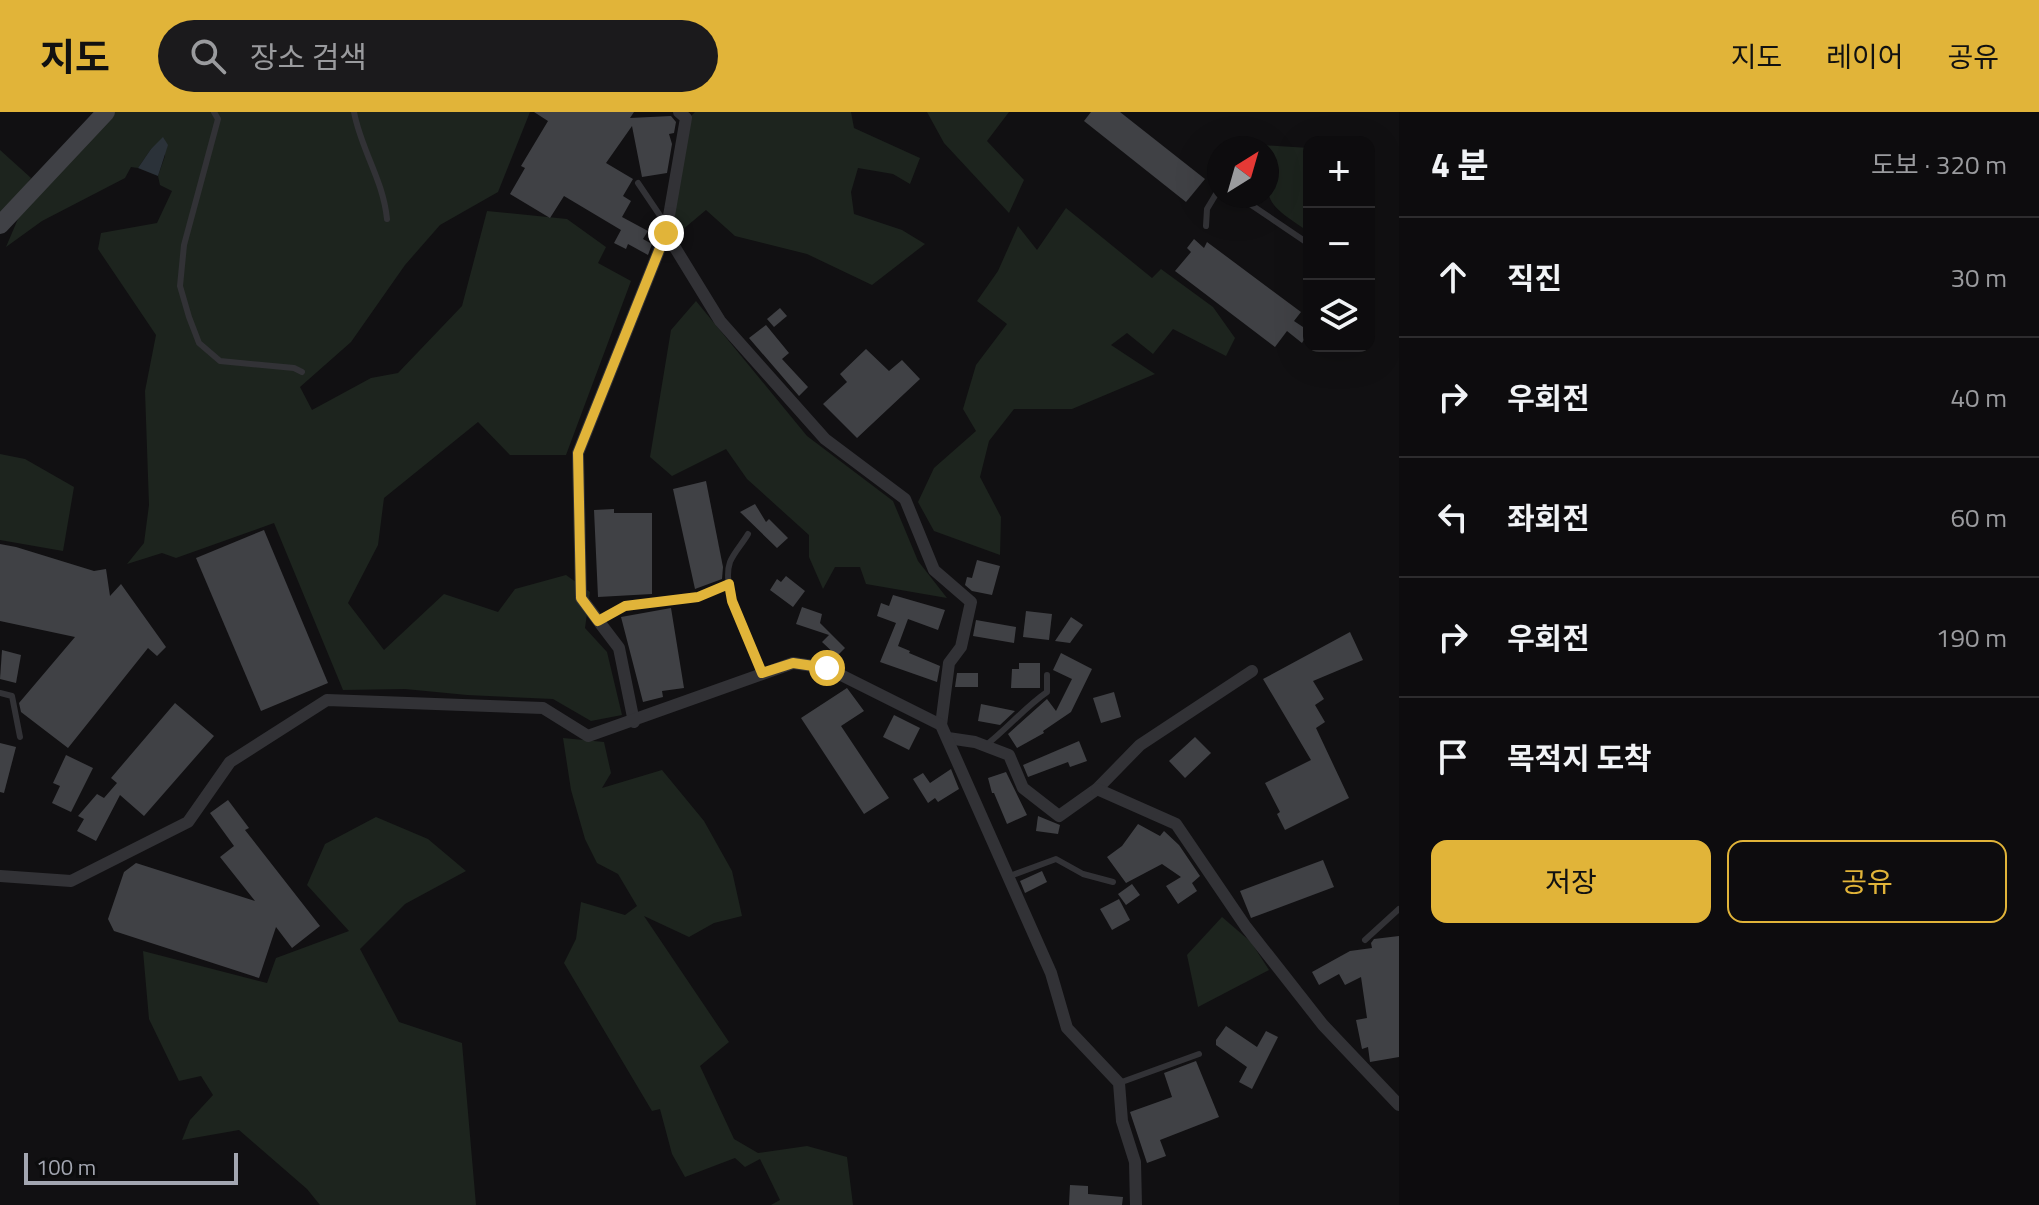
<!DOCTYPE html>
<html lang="ko">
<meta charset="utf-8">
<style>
body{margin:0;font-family:"Titillium Web","Noto Sans KR",sans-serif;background:#1b1a1c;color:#f1f3f6}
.controls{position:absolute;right:24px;top:24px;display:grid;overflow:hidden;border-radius:16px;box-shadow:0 8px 32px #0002}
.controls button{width:72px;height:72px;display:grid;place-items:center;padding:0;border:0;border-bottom:2px solid #2d2c2e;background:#0d0c0e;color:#f1f3f6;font:40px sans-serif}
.compass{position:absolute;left:1207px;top:24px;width:72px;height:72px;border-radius:50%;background:#0d0c0e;box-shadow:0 8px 32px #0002;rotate:37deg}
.scale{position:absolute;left:24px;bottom:20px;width:214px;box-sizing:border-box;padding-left:8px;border:4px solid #a3a6b1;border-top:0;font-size:22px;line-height:28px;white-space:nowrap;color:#a3a6b1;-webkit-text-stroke:6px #0c0c0d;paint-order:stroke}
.stop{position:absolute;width:24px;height:24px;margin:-18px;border:6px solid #e1b439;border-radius:50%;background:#fff}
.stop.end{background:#e1b439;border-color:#fff;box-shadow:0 2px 8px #0008}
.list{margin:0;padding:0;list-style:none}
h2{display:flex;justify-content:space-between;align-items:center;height:104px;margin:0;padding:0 32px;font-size:34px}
h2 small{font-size:26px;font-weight:400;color:#9a9b9e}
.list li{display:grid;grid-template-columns:52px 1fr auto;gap:24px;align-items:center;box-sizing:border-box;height:120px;padding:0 32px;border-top:2px solid #2d2c2e}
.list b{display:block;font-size:30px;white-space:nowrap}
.list em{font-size:26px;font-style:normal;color:#9a9b9e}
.actions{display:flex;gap:16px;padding:24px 32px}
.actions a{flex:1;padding:18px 0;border:2px solid #e1b439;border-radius:16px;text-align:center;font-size:28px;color:#e1b439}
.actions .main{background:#e1b439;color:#111}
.icon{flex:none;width:44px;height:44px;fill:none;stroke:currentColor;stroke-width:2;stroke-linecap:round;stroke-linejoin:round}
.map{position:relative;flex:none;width:1399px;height:1093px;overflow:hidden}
header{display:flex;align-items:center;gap:48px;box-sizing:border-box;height:112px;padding:0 40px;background:#e1b439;color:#111}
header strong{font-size:38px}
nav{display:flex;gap:44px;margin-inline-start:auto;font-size:28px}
.search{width:560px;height:72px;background:#1b1a1c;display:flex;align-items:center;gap:20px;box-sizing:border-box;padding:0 28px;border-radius:44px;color:#9a9b9e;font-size:30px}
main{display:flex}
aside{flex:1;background:#0d0c0e}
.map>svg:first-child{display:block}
</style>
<header>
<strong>지도</strong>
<div class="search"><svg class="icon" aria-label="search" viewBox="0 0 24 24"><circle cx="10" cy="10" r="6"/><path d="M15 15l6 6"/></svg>장소 검색</div>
<nav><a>지도</a><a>레이어</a><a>공유</a></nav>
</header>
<main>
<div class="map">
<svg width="1399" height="1093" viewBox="0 0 1399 1093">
<rect width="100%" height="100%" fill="#111012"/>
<!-- green -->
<g fill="#1d241e">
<path d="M115,0H530L498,80L440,113L405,153L351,230L300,275L312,298L371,266L398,261L462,194L487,99L567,107L606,135L598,151L631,169L566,343H510L478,310L384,386L378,433L348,491L384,538L444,482L498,500L515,477L566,463L590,480L585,516L607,540L622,603L591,609L553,587L467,583L405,577L343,578L274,411L176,446L162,441L127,452L144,431L149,393L145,279L156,223L98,137L101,121L157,111L172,79L160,73L158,64L165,44L164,26L151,37L138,56L131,55L125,66L42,109L6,135L20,102Z"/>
<path d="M695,0H851L854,16L920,46L910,72L893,62L858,56L851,80L854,102L902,118L925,132L872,173L807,142L735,124L706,98L681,119L673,103L692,3Z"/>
<path d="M927,0H1009L987,29L1024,68L1009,101L944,31Z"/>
<path d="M1246,32L1309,36V120C1262,88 1267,92 1267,36H1248Z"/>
<path d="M0,38L31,66L0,109Z"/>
<path d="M1066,96L1152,166L1161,157L1213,195L1235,226L1226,244L1173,217L1153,242L1127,221L1111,233L1155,262L1072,297H1014L989,329L980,365L1001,405L1000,443L934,419L918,390L934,356L976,319L963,297L976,253L1007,212L977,189L998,159L1018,114L1037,138Z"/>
<path d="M696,189L807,324L893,389L918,449L947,486L866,472L860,455H835L823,477L809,445V423L747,367L726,337L672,364L650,345L671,218Z"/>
<path d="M0,342L25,347L74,375L63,439L0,428Z"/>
<path d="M563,626L604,630L611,661L602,676L662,658L704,709L732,759L742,804L714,811L689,825L644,804L729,930L700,954L734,1027L758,1041L807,1034L847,1045L853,1093H771L780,1088L760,1047L745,1055L735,1046L685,1065L672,1042L660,997L652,999L564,851L576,827L581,790L625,803L637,794L618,762L597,751L585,727L571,678Z"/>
<path d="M376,705L428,727L466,759L405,792L360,837L399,910L462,931L476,1093H320L307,1077L239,1018L182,1028L190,1008L213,983L201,964L179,969L149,907L143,839L267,871L276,846L349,819L307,773L325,732Z"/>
<path d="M1222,805L1251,830L1269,858L1198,895L1187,843Z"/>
</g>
<!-- water -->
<path fill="#2b3239" d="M163,25L168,33L158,64L138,56L151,37Z"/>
<!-- building -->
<g fill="#404145">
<path d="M534,0H634L630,6L671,4L676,10L674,21L669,22L672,32L667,61L642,65L632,14L606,51L633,67L623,84L631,89L622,105L648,119L643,127L652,132L648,143L628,132L626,137L614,131L621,118L564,84L550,106L510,82L525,56L521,54L548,9Z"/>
<path d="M1091,0H1120L1205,67L1186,90L1084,9Z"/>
<path d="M1194,127L1204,136L1207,130L1301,200L1294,209L1309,219L1302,231L1287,219L1275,235L1175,159L1191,140L1187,136Z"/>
<path d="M780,196L787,204L774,215L767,207Z"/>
<path d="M766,213L789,241L782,247L808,275L799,284L749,226Z"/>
<path d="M866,237L889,259L902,248L920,267L857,326L823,292L847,270L840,262Z"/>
<path d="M706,369L723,455L722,467L695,477L673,377Z"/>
<path d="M755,392L766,410L769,407L788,426L777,436L740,400Z"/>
<path d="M614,397V401H652V482L598,485L594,398Z"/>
<path d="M264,418L328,571L261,599L196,446Z"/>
<path d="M0,432L16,435L94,459L106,457L110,484L121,472L166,535L157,544L148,536L68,636L21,600L19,591L75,525L0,509Z"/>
<path d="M977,448L1000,454L992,483L972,479L965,473L967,465L972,466Z"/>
<path d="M786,464L805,479L793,495L770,478L777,467L781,470Z"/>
<path d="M893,483L945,498L938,518L908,507L898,534L910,539L909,541L940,554L937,570L880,550L896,511L877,504L881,491L889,494Z"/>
<path d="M802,495L822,502L820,511L845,536L837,544L822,530L829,523L796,512Z"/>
<path d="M671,496L684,576L662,579L663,585L643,590L621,505Z"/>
<path d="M1026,499L1052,502L1049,528L1023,525Z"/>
<path d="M1071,505L1083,513L1070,531L1055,529Z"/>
<path d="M976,508L1016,515L1014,531L973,524Z"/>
<path d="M1350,520L1363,548L1313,569L1324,587L1315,593L1325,610L1316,616L1349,686L1285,718L1277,702L1280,700L1265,671L1311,648L1263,567Z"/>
<path d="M2,538L21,543L16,571L0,567Z"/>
<path d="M1061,541L1092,557L1071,600L1043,619L1044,621L1017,636L1008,622L1047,587L1056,599L1072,567L1053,558Z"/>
<path d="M1019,551H1040V576H1011L1012,557H1019Z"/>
<path d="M957,561H978V575H955Z"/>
<path d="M847,576L864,599L841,614L889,686L864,702L801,606Z"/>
<path d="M1114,580L1121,605L1101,611L1093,586Z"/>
<path d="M175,591L214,624L144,704L120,683L96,729L77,719L84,707L78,704L97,682L104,686L117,671L111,666Z"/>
<path d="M981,592L1015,599L1000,613L978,609Z"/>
<path d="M894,603L920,616L909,638L883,625Z"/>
<path d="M1195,625L1211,641L1185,666L1169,649Z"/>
<path d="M1079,629L1087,649L1070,655L1068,650L1028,665L1023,653Z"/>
<path d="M0,631L16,635L4,681L0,680Z"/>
<path d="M66,643L93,656L71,700L52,691L60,674L53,671Z"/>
<path d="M951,657L959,677L938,690L935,686L928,691L913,667L923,661L930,671Z"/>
<path d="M1006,660L1027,703L1007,712L994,681H992L988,666Z"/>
<path d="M228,688L249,716L245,718L320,814L292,836L276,815L259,866L114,819L108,807L124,760L136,751L255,789L220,745L234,734L210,701Z"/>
<path d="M1038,704L1060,713L1058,722L1036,719Z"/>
<path d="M1138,712L1160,724L1164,719L1179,733L1200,764L1192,771L1197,779L1178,792L1166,774L1181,765L1162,752L1126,771L1107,745L1122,734Z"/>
<path d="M1323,748L1334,775L1251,806L1240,779Z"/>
<path d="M1042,759L1047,770L1025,781L1020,769Z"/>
<path d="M1132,772L1140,783L1126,793L1118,782Z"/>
<path d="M1119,787L1130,808L1112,818L1100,797Z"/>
<path d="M1399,824V945L1370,950L1368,935L1362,937L1356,908L1367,906L1361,865L1345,873L1339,862L1319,873L1312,860L1350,839L1372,836L1371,831L1374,827Z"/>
<path d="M1226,914L1257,935L1266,919L1278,925L1252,977L1239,970L1247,955L1216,933V928Z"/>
<path d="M1196,949L1219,1005L1160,1028L1166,1044L1147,1051L1130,1000L1172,985L1164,961Z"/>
<path d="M1070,1073L1088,1074V1082L1123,1085L1122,1093H1069Z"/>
</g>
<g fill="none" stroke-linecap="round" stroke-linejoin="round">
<!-- lane -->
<g stroke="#323236" stroke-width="6">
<path d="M214,0L218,7L184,133L180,174L189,205L199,231L220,249L294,256L302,260"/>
<path d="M354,0C361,38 383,67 387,107"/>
<path d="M638,71L667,114"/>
<path d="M1238,84L1309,132"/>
<path d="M1206,114L1207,97L1219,77"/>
<path d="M748,422C743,431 734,440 730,450C720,479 750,533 762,561"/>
<path d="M598,509L625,494L698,485L729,472"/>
<path d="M0,581L12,584L20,625"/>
<path d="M985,634C1007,617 1024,596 1047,580V563"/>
<path d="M1007,765L1056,747L1083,762L1113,770"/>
<path d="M1365,828L1399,797"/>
<path d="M1119,971L1199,942"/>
</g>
<!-- street -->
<g stroke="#323236" stroke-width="12">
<path d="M666,121L720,209L825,327L905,387L934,458L971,490L961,535L949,551L941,613"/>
<path d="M634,610L619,536L581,486L578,341L666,121L686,6L679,0"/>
<path d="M948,626L975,630L1009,643L1023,676L1059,704L1097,677L1140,633L1252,559"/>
<path d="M1097,677L1176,712L1246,815L1323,913L1399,993"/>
<path d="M0,764L71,769L188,710L230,650L327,588L543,596L588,624L793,551L827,556L941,613L1051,861L1067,916L1119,971L1122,1009L1135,1050L1136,1093"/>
</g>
<!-- secondary -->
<path stroke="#404146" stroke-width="18" d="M0,113L106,0"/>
</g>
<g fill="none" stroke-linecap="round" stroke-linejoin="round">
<!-- route -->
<path stroke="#e1b439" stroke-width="10" d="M666,121L578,341L581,486L598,509L625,494L698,485L729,472L732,489L762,561L793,551L827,556"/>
</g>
</svg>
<div class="controls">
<button>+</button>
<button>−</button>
<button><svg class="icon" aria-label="layers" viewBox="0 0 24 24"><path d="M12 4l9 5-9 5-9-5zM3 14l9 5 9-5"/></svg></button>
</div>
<svg class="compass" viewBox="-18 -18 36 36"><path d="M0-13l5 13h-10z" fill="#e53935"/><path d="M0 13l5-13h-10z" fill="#9a9b9e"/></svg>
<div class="scale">100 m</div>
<div class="stop" style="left:827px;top:556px"></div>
<div class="stop end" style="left:666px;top:121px"></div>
</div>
<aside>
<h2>4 분<small>도보 · 320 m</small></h2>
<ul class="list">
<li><svg class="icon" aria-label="ahead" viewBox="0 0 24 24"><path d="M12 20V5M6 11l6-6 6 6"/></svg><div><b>직진</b></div><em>30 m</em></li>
<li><svg class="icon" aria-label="right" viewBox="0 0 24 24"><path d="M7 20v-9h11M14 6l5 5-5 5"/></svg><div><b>우회전</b></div><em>40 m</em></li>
<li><svg class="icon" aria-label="left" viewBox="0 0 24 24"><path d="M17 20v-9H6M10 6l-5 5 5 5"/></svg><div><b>좌회전</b></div><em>60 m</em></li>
<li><svg class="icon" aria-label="right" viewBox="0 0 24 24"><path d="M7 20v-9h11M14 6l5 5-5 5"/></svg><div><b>우회전</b></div><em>190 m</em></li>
<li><svg class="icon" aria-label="arrive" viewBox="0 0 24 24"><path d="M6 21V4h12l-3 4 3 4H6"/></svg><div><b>목적지 도착</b></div></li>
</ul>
<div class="actions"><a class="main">저장</a><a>공유</a></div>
</aside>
</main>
